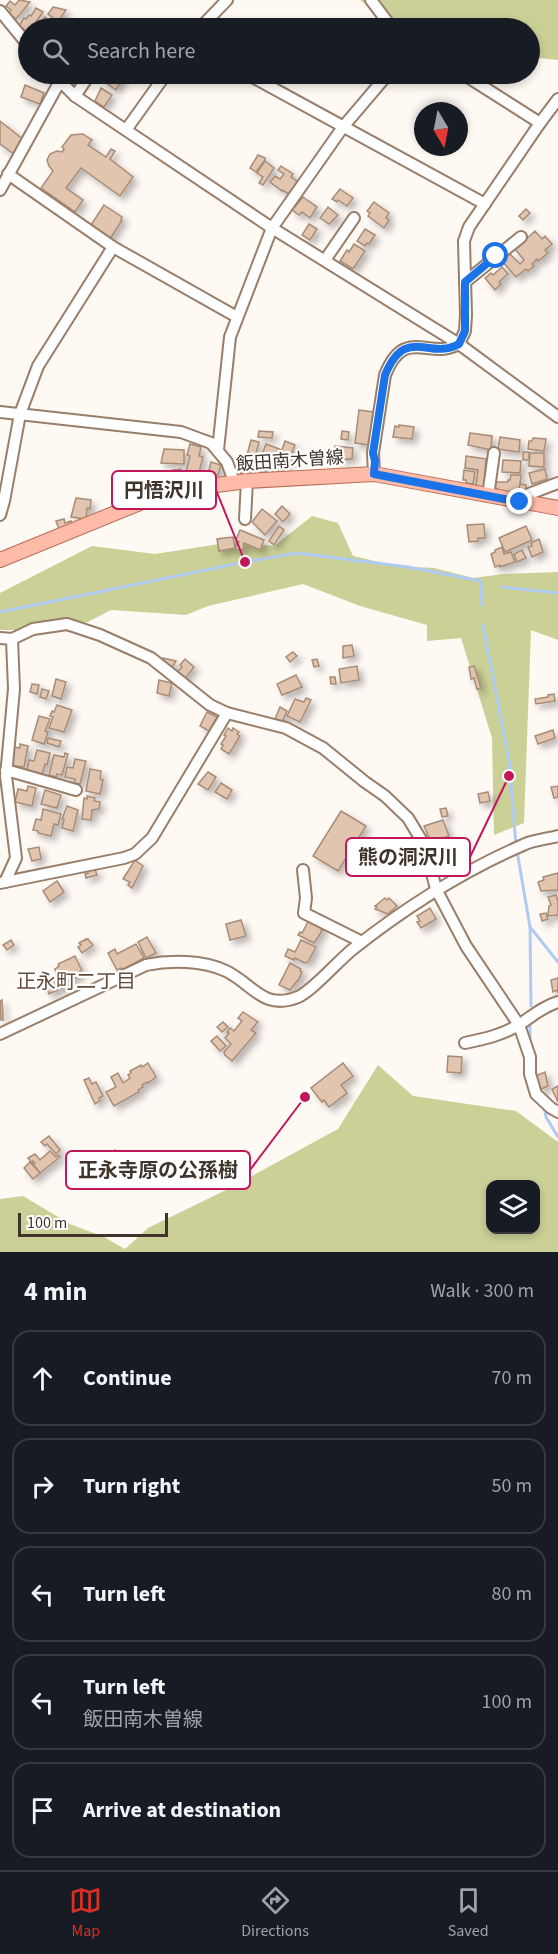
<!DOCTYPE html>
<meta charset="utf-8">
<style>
body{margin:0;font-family:"Source Sans 3","Noto Sans JP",sans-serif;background:#20242c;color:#f1f3f6}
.controls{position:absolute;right:18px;bottom:18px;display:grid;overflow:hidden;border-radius:12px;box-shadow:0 3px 9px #0003}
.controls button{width:54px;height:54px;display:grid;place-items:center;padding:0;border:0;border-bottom:2px solid #363941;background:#171b24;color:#f1f3f6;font:30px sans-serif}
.compass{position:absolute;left:414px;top:102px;width:54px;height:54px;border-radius:50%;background:#171b24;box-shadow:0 3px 9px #0003;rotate:170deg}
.scale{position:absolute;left:18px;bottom:15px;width:150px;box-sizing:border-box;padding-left:6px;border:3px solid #40342b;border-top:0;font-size:16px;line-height:21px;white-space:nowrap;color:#40342b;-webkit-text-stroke:4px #fff;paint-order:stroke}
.stop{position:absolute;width:18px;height:18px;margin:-14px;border:4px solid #1a73e8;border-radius:50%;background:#fff}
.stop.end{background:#1a73e8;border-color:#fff;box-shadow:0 2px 6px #0008}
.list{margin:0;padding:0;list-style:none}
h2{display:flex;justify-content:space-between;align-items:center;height:78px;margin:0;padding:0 24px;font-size:26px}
h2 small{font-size:20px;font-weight:400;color:#9ea1a6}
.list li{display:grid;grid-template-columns:39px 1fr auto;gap:18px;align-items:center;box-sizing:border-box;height:96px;margin:0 12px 12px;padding:0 12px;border:2px solid #363941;border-radius:18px}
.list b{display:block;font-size:22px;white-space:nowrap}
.list p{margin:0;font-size:20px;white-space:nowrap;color:#9ea1a6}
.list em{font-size:20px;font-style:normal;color:#9ea1a6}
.icon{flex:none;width:33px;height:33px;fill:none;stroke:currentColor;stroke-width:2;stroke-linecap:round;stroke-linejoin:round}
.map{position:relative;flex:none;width:558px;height:1252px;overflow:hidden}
.search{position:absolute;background:#171b24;box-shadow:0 3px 9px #0003;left:18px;right:18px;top:18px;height:66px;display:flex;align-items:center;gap:15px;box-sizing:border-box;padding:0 21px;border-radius:33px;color:#9ea1a6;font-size:22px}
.sheet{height:618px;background:#171b24}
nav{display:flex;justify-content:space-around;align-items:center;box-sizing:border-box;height:84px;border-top:2px solid #363941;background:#171b24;font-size:16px;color:#9ea1a6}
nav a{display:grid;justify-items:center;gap:3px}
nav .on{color:#d93025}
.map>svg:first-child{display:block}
</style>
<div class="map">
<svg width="558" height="1252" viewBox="0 0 558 1252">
<defs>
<filter id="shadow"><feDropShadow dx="4.5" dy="4.5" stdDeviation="3" flood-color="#0004"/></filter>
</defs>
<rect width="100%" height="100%" fill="#fff9f4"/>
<!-- green -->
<g fill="#cbd097" fill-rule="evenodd">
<path d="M360,0H558V60L530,57V28H398Z"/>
<path d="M312,516L338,523L353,556L397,566L434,568L473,578L504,574L558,572V640L531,630L524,823L494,835L492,738L461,638L427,641V625L360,606L303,584L208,606L186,615L111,610L88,622H59L21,630H0V593L92,546L155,554L232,542L274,546Z"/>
<path d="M378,1065L413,1096L516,1111L558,1142V1252H0V1199L23,1196L70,1224L104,1237L125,1249L148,1228L228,1189L338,1129ZM536,1184V1230H490V1184Z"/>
</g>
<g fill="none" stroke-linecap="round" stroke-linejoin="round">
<!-- stream -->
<g stroke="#afcbf2" stroke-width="3">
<path d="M502,587L558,593"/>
<path d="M0,612L245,562L297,553L408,567L481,581L482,605"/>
<path d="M483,625L509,761L516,845"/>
<path d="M517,851L530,927L558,962"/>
<path d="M530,927L531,1006"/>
<path d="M530,1041V1024"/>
<path d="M544,1107L546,1117L558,1137"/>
</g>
</g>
<!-- building -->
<g fill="#e2c5af" stroke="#a78c77" stroke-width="1.5" filter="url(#shadow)">
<path d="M19,0L30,2L16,19L9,13L11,10L6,6L10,1L15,5Z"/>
<path d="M53,7L66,10L58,22L48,14Z"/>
<path d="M36,8L43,12L32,28H28V32L19,26L24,18L26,19L29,15L31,16Z"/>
<path d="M45,17L52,22L47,28L39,25Z"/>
<path d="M66,74H81L75,82L65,75Z"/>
<path d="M106,74H117L123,78L116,90L102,80Z"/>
<path d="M25,85L44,93L40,104L21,97Z"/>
<path d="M101,88L112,95L104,107L95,101Z"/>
<path d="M0,121L24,140L14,154L0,144Z"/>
<path d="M83,134L92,140L88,145L106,157L111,149L115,151L110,159L133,177L120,196L81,168L66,188L83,200L75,212L41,188L53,171L49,166L47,160L50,154L57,151L62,152L64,149L62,147L71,135Z"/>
<path d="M258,155L265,158V160L256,172L250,168Z"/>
<path d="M265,161L274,168L263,185L259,183L263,177L257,173Z"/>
<path d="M281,166L293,174L291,177L300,183L291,195L282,190V191L270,182L275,176L280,179L284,174L278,170Z"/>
<path d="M340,189L353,198L347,206L338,200L337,202L332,199Z"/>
<path d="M303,197L317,207L310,218L302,212L299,215L292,210Z"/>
<path d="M374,202L389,213L386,218L389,220L384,228L368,216L370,213L367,211Z"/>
<path d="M104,205L122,217L121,219L122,220L110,239L91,230L93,226L91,225Z"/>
<path d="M328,207L338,215L329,224L320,218Z"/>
<path d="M526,209L530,213L523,220L519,216Z"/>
<path d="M309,224L317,229L310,240L302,235Z"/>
<path d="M365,229L375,235L369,244L367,243L365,246L357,241Z"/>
<path d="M535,231L542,239L545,236L552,244L545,250L548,253L538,261L537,259L532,264L534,266L528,271L526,269L516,277L502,261L510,254L520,264L524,260L515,249Z"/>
<path d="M354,244L365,251L353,269L340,261L347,250L349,252Z"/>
<path d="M502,267L508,274L499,282L501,284L495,290L485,278L491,273L493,275Z"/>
<path d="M359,410L373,412L369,445L355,443Z"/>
<path d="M399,425L414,427L412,439L393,437L395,426L399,427Z"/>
<path d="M259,431L273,432L272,438L258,437Z"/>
<path d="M342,431L349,432L348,440L341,439Z"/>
<path d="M470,433L492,436L491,450L468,445Z"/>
<path d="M500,437L520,440L519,452L498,449Z"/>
<path d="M533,438L546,439L544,451L528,449L529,441H532Z"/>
<path d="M251,440L259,442L254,461L246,459Z"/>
<path d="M285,441L295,445L288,463H286L282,473L276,471L275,473L267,469L264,474L261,473L241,474V466L258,465L266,444L282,450Z"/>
<path d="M190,444L201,447L199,456L203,457L197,480L186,481L187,484L169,486L168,476H174L173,470L181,469L182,472H186L190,456L187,455Z"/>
<path d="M335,446L353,448L352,459H333Z"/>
<path d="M164,449L184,450V464L161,463Z"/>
<rect x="523" y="452" width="6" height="8"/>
<path d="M530,453H544V467L529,466Z"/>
<path d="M466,456L486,459L484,488L476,486L478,470L465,468Z"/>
<path d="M503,460L521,461L520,473L502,472Z"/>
<path d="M211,462L221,465L218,475H216L214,480L207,478Z"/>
<path d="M545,469L547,479L532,484L529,473Z"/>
<path d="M464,470L475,472L473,484L466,483V480H463Z"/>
<path d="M511,475H521L519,492L512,493L498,491V489L495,488L496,482H508V480H510Z"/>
<path d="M520,484L526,485V490H519Z"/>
<path d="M76,498L91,500L90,509L87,508L86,519L71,517Z"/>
<path d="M282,506L290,514L283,522L275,514Z"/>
<path d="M262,509L277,521L265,535L252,522Z"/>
<path d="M64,519L65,523L71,521L72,524L59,529L56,521Z"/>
<path d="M484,524L485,538H478V541L469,542L467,525Z"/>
<path d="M279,526L284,530L274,545L269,541Z"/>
<path d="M526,526L532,540L505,552L499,538Z"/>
<path d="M240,530L264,540L260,550L244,543L243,546L245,549L236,550V546L239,542L236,540Z"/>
<path d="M233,537L235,548L219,551L217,539Z"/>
<path d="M539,539L543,552L532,557L528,547L532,546L531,543Z"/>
<path d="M502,547L504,554L511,552L515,562L500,567V565L495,567L491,554L495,552V550Z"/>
<path d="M522,550L526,558L517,562L514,554Z"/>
<path d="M352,645L354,656L343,658V646Z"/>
<path d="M293,652L297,656L290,662L286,657Z"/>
<path d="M163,658L176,661L171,669L160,662Z"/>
<path d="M185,659L194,667L184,680L176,673L182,667L180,665Z"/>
<path d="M317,659L319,666L314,667L312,660Z"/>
<path d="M357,666L359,680L341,683L339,669Z"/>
<path d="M474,666L481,688L477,689L474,678L471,679L469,667Z"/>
<path d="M296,675L302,687L282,695L277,684Z"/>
<path d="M330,677H335L336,684H331Z"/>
<path d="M56,679L66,682L61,699L52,696Z"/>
<path d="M159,680L172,683L169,696L157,693Z"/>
<path d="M32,684L39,685L37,694L30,692Z"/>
<path d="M42,689L49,691L46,699L40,697Z"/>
<path d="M554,694L555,701L536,704L535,699L548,697V695Z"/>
<path d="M306,698L311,700L300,722L287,716L295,699L304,702Z"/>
<path d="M57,705L72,710L64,732L49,728L53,717L50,716L52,711L54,712Z"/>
<path d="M280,707L287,711L282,722L275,719Z"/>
<path d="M207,712L217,717L209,731L200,726Z"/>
<path d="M39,716L50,719L45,731L48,732L44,744L32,740Z"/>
<path d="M228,728L232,731L233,728L239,732L237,734L240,736L229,754L221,749L223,745L221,744L226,736L224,735Z"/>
<path d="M553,730L555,738L538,744L535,736Z"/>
<path d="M48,738L61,741L59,747L47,743Z"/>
<path d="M20,744L28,746L24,767L16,766V769L10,768L14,747L20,748Z"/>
<path d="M37,750L50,753L47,765L45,764L42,774L27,770L29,760L34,761Z"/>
<path d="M65,753L68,754L62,775L57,774L56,777L49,775L54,755L64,757Z"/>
<path d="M75,759L86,761L80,784L75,783V779L65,777L67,767L73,768Z"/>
<path d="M90,769L101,771L100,779L103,780L100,794L86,791Z"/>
<path d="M208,772L216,777L208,790L198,784Z"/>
<path d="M221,783L232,790L227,799L215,792Z"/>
<path d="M28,786L36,788L32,806L15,802L18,789L27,791Z"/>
<path d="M558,786V797L554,798L551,787Z"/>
<path d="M45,790L61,795L57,808L41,804Z"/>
<path d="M488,792L490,801L480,803L478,794Z"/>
<path d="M87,796L95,798L94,801L100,802L99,809L92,810L91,820L82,819L84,798L87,799Z"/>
<path d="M67,806L78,810L73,831L62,828L64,819H62Z"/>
<path d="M446,808L448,816L442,817L440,809Z"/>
<path d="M43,809L61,814L58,825L54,824L51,836L38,833V831L33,830L36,819L41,820Z"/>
<path d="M341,811L366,826L338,871L313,856Z"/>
<path d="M443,820L449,836L431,842L424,826Z"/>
<path d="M39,847L41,859L32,861L28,849Z"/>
<path d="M135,860L143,866L132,888L128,885L130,882L123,879Z"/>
<path d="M95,869L97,875L86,878L85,874L88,873L87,871Z"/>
<path d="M558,873V890L541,891L538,882L544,880L543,877Z"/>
<path d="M57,881L64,892L50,902L43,891Z"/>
<path d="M556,895L558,901V915L547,916L548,919L542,921L540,914L546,913L547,916L548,915L549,906L551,905L548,897Z"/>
<path d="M385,898L387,900L389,898L397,906L388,914L375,909L377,907L375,906Z"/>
<path d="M430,908L436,919L421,928L417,922L420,921L417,916Z"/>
<path d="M310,918L323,925L321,930L322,931L314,943L298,935L300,932L302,933Z"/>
<path d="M241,920L246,936L230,940L226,924Z"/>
<path d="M147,937L156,953L146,958L138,942Z"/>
<path d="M86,939V940L88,939L93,945L82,953L78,947L81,945L79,943Z"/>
<path d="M11,940L14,945L7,950L3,945Z"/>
<path d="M301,940L316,947L308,962L305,963L295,958L294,960L285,956L288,949L295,952Z"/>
<path d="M136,944L144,958L122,970L121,968L117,970L108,953L115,949L117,954Z"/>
<path d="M75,956L82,971L77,973L79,976L67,982L68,985L49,994L42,978L48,975L51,981L57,978L55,969L59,966L58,964Z"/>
<path d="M290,963L301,969L300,971L302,972L298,981H297L290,990L279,985Z"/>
<path d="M558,978V993L557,990L553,992L551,980Z"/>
<path d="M2,1000L3,1014V1020H1L0,1001Z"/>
<path d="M243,1012L258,1022L251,1030L256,1033L232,1061L225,1055L224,1052L231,1044L225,1038L229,1033L227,1032L230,1028L234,1031L242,1021L238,1018Z"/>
<path d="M223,1022L228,1027L222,1032L217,1027Z"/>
<path d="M217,1036L226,1046L220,1051L211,1041Z"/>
<path d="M448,1056L462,1057L461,1073L447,1072Z"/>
<path d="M148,1063L156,1077L148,1083L147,1082L142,1085L143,1087L138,1090L139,1092L114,1106L106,1092L116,1087L111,1077L118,1073L123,1083L130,1078L128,1075L131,1073L130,1071L141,1065L142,1067Z"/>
<path d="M343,1063L353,1076L341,1085L347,1093L329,1107L324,1100L322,1102L311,1088Z"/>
<path d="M545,1072L548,1086L541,1089L542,1092H541L535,1076Z"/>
<path d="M89,1078L92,1084L96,1082L103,1096L99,1098L100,1101L95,1104L84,1080Z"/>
<path d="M558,1086V1102L552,1089Z"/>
<path d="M49,1136L60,1150L56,1154L47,1144L45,1146L41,1142Z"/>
<path d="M115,1150L120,1160L111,1166L113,1173L99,1182L91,1171L95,1169L93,1167L110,1157L108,1154Z"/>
<path d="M50,1151L56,1157L58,1155L60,1157L40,1173L33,1164L35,1163L33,1161L32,1163L28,1158L35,1154L40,1160Z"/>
<path d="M30,1162L40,1173L33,1179L24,1168Z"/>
</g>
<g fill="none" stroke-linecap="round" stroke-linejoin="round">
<defs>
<g id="minor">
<path d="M371,0L389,24L395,28"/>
<path d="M0,11L28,45"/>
<path d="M200,28L227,0"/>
<path d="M53,74L75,96L272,228L459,344L558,417"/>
<path d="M247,74L485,204"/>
<path d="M75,96L90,74"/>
<path d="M540,123L558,99"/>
<path d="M126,130L166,74"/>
<path d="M8,174L113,247L237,317"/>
<path d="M0,190L60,81"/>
<path d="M325,260L354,218"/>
<path d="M465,282L521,237"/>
<path d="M0,412L181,432L211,443L227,462L232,476L233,483"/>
<path d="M218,450L230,337L272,228L343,127L388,74"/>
<path d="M374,474L373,453L385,375C405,325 429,361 459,344L465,331L466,315L464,241L469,227L540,123L463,74"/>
<path d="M488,496L494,453"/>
<path d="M520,502L529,494L558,483"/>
<path d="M0,515L4,501L20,414L38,366L113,247"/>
<path d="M245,519L247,481"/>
<path d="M0,638L12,639L33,629L67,624L100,635L151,658L210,705L227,713L286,728L323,748L365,782L385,796L408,818L425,846L436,889L466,946L519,1025L530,1057V1074L536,1094L551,1108L558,1112"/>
<path d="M6,770L76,790"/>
<path d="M303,870L306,898L304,913L362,942"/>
<path d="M5,882L16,858L6,776L14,689L12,639"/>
<path d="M0,883L124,858L135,854L152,838L227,713"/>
<path d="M0,1034L146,965C170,960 203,960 226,971C253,984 263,1011 298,997C311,992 339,960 353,949C405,908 461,872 523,845C533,840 547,839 558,836"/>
<path d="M465,1043C484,1039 503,1035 520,1024C534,1015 542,1007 558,1002"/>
</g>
<path id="major" d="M0,560L157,496L194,488L247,481L374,474L558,508"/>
</defs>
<!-- minor casing -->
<use href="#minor" stroke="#997e6a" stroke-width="14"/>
<!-- major casing -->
<use href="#major" stroke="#bb6e57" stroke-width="16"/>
<!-- minor -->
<use href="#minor" stroke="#fff" stroke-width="10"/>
<!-- major -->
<use href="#major" stroke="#febba8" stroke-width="14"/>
</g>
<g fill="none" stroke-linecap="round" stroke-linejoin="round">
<!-- route -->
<path stroke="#1a73e8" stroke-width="8" d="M496,256L465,282V331L459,344C429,361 406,324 385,375L373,453L375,461L374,474L520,502"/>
</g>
<g text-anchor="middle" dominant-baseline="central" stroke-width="4.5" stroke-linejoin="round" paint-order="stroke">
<!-- street labels -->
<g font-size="18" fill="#40342b" stroke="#fff">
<text transform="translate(290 461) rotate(-4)">飯田南木曽線</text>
</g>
<!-- neighbourhood labels -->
<g font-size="20" fill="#654c39" stroke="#fff">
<text x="76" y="982">正永町二丁目</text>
</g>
</g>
<!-- callouts -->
<path fill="none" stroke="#c2185b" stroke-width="2" d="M245 562L216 490M509 776L470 857M305 1097L250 1170"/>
<g fill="#c2185b" stroke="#fff" stroke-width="2">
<circle cx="245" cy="562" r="6"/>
<circle cx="509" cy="776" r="6"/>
<circle cx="305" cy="1097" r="6"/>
</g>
<g fill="#fff" stroke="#c2185b" stroke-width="2">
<rect x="112" y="471" width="104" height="38" rx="6"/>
<rect x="346" y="838" width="124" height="38" rx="6"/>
<rect x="66" y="1151" width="184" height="38" rx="6"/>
</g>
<g font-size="20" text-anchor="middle" font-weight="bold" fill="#40342b">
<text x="164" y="497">円悟沢川</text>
<text x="408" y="864">熊の洞沢川</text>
<text x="158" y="1177">正永寺原の公孫樹</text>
</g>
</svg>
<div class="controls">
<button><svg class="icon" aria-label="layers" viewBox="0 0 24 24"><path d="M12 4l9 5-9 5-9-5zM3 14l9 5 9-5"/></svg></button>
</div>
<svg class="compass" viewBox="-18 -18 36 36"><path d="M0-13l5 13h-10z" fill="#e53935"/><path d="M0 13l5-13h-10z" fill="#9ea1a6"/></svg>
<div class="scale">100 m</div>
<div class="stop" style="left:496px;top:256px"></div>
<div class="stop end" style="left:520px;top:502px"></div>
<div class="search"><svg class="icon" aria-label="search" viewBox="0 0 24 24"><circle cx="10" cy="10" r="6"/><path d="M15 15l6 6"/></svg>Search here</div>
</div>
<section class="sheet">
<h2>4 min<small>Walk · 300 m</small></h2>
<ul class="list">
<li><svg class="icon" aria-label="ahead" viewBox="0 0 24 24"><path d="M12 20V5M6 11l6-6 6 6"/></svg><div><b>Continue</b></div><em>70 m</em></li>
<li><svg class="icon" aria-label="right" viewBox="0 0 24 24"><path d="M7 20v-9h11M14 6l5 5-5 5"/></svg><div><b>Turn right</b></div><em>50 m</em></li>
<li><svg class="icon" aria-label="left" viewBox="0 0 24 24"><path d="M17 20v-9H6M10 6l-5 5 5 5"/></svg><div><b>Turn left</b></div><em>80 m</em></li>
<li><svg class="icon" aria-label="left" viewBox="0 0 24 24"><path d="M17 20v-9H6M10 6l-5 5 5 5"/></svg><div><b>Turn left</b><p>飯田南木曽線</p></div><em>100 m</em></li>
<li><svg class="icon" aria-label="arrive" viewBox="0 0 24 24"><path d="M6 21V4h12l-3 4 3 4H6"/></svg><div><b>Arrive at destination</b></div></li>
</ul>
</section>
<nav>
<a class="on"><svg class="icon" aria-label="map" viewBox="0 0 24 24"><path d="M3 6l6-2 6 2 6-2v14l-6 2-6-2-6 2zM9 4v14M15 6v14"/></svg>Map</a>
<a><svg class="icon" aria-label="directions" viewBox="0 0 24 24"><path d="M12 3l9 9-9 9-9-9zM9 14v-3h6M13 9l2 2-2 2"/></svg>Directions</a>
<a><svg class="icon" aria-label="saved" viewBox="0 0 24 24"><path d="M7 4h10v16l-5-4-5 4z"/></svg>Saved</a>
</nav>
